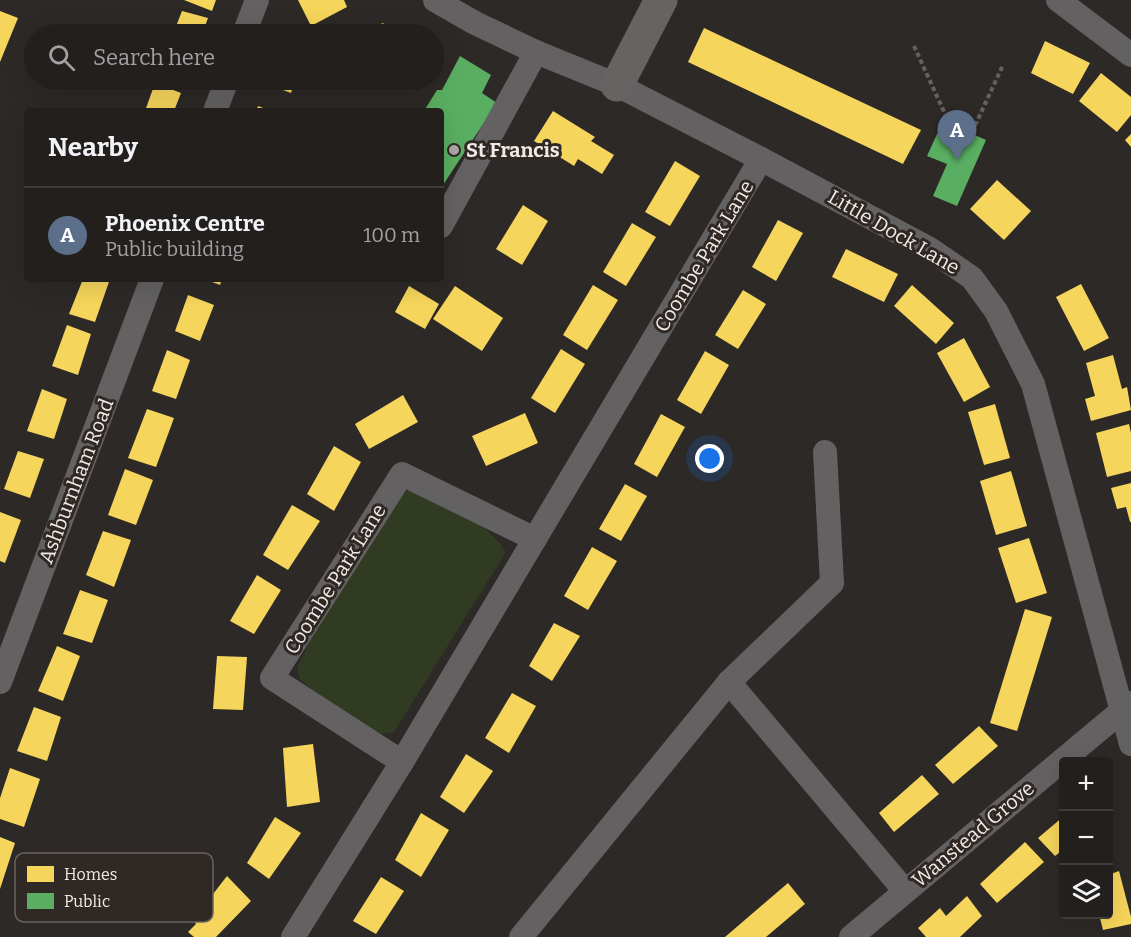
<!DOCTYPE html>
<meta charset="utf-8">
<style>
body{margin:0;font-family:Bitter,serif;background:#2a2726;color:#f1f3f6}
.controls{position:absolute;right:18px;bottom:18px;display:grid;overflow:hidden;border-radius:6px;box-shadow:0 6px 24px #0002}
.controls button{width:54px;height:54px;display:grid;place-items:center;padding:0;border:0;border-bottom:2px solid #3f3d3b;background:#221f1d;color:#f1f3f6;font:30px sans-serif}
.you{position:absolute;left:710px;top:459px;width:21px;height:21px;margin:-15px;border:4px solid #fff;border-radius:50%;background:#1a73e8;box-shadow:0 0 0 9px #1a73e833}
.badge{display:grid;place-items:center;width:39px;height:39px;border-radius:50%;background:#d93025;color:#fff;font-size:20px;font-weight:700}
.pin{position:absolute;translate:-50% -50px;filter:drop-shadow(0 2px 3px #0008)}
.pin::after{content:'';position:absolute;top:32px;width:21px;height:18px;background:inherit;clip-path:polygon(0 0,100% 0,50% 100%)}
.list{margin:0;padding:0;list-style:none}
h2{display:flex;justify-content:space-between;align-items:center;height:78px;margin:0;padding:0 24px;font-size:26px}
h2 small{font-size:20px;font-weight:400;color:#a2a2a4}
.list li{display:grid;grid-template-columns:39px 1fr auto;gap:18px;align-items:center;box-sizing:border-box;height:96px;padding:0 24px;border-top:2px solid #3f3d3b}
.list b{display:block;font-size:22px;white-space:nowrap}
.list p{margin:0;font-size:20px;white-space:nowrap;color:#a2a2a4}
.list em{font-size:20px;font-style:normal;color:#a2a2a4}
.icon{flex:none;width:33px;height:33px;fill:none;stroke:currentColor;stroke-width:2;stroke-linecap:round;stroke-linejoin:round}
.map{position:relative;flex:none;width:1131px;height:937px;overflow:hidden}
.search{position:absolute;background:#221f1d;box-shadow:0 6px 24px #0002;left:24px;top:24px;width:420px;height:66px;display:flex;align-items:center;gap:15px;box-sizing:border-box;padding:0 21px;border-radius:33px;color:#a2a2a4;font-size:22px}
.panel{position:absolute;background:#221f1d;box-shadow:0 6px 24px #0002;left:24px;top:108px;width:420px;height:174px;border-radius:6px}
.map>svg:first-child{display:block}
</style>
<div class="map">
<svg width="1131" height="937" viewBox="0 0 1131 937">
<rect width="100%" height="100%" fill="#2d2927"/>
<!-- green -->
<path fill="#313b22" d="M420,490C451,506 487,522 506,552L394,732L379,734L325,702L300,679L297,668L308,645L391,505L406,491Z"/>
<!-- homes -->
<g fill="#f6d55c">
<path d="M184,0H216L212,11Z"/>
<path d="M298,0H344L347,7L311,26Z"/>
<path d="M0,11L18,18L0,62Z"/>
<path d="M182,11L208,18L202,34H173Z"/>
<path d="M382,23L408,34H378Z"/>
<path d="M704,28L921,130L903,164L688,62Z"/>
<path d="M1045,41L1090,63L1073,94L1031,73Z"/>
<path d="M1101,73L1131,97V115L1117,132L1079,101Z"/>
<path d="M268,80H295L291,93L267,84Z"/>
<path d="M155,83L181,93L174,111H145Z"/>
<path d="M258,106L271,111H256Z"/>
<path d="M553,111L595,137L591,141L614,155L602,174L578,159L574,166L534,141Z"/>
<path d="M1131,134V147L1125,140Z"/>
<path d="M675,161L700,176L670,226L645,212Z"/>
<path d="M997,180L1031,211L1004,240L970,209Z"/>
<path d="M523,205L548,221L522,265L496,249Z"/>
<path d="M778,220L803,233L776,281L752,267Z"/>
<path d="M632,223L656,237L626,286L603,272Z"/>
<path d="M846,249L898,274L884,302L832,277Z"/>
<path d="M83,279H110L95,322L69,314Z"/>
<path d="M204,279H222L220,285Z"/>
<path d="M1081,284L1109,338L1084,351L1056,297Z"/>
<path d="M593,285L618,300L587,350L563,335Z"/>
<path d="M912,285L954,323L936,344L894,306Z"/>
<path d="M409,286L439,304L425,329L395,312Z"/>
<path d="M455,286L503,318L482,351L433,319Z"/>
<path d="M743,290L766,304L738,349L715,335Z"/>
<path d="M188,295L214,305L200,341L175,331Z"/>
<path d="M67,325L91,334L78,375L52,366Z"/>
<path d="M964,338L990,387L964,402L937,353Z"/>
<path d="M561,349L585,364L555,413L531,398Z"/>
<path d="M167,350L190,360L176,399L152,391Z"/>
<path d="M705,351L729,365L701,414L677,400Z"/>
<path d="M1113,355L1122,389L1127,387L1131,410L1091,421L1085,399L1095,396L1086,363Z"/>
<path d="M42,389L67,399L54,439L27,431Z"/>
<path d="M403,395L418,422L369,449L355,424Z"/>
<path d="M995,404L1010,458L984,465L968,412Z"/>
<path d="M147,409L174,418L156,467L128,458Z"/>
<path d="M525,413L538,443L486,466L472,436Z"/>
<path d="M661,414L685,427L657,477L634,464Z"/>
<path d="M1129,424L1131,433V471L1107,477L1096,433Z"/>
<path d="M334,446L361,462L334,511L307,494Z"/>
<path d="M18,451L44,459L30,498L4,489Z"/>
<path d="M125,469L153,480L136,525L108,515Z"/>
<path d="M1011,471L1027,526L996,535L980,481Z"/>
<path d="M1131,483V522H1130L1126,507L1117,509L1111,488Z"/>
<path d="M625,484L647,496L621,541L599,529Z"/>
<path d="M292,505L320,521L288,570L263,555Z"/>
<path d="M0,512L21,520L5,563L0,561Z"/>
<path d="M103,531L131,540L114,587L86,575Z"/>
<path d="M1029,538L1047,593L1016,603L998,548Z"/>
<path d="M592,547L617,561L588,610L564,596Z"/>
<path d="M257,575L281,590L254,634L230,621Z"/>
<path d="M80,590L108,600L92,643L63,634Z"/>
<path d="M1025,609L1052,617L1017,731L990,723Z"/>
<path d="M554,623L580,636L552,681L529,666Z"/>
<path d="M57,646L80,656L63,701L38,691Z"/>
<path d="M217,656L247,657L243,710L213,709Z"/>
<path d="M512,693L536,706L509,753L485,738Z"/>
<path d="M34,707L61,717L47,761L17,751Z"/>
<path d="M979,726L998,746L953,784L935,765Z"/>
<path d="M313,744L320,802L287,807L283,748Z"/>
<path d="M466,754L493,771L464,813L440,797Z"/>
<path d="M10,768L40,779L24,827L0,819V798Z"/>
<path d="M922,775L939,794L894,832L879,813Z"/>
<path d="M421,813L449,830L421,877L395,860Z"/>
<path d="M1064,816V849L1055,856L1038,838Z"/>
<path d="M275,817L301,833L269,879L247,863Z"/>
<path d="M0,837L15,843L0,889Z"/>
<path d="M1025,842L1044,862L997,903L980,884Z"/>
<path d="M1119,871L1131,917V924L1103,930L1099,914H1108V875Z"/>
<path d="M227,876L251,901L216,937H194L188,932L196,924L193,920Z"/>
<path d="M381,877L404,891L376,934L353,921Z"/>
<path d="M788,883L805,904L766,937H725Z"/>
<path d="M967,896L982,916L960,937H926L918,928L940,908L946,916Z"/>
</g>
<!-- public -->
<g fill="#5aae61">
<path d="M460,56L491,75L482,93L497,103L441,188V111H424L437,90H442Z"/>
<path d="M943,121L986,140L957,206L933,196L947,164L927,156Z"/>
</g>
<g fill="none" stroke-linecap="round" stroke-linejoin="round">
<!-- path -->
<path stroke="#646161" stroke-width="4" stroke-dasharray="4.5 3" stroke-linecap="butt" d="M914,46L946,116L973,130L1003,65"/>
<!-- street -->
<g stroke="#636162" stroke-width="24">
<path d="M435,0L475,23L536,52L617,85L761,159L930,249L972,278L996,311L1033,384L1131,744"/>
<path d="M1058,0L1131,55"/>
<path d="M244,34L257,0"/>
<path d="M215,111L227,80"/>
<path d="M441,226L536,52"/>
<path d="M0,682L152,279"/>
<path d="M729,682L905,891"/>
<path d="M402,762L272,678L402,474L535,539"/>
<path d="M293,937L402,762L761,159"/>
<path d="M521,937L729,682L832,583L825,452"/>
<path d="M851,937L1131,703"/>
</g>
<!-- secondary -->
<path stroke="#666463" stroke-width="33" d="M617,85L661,0"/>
</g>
<!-- markers -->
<circle fill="#aca7a4" stroke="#302824" stroke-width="2" cx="454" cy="150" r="6"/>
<g text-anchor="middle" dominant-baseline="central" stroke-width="6" stroke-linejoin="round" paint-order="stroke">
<!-- poi labels -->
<g font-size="20" font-weight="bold" fill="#f1ebe8" stroke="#302824" text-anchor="start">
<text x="466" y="150">St Francis</text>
</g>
<!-- street labels -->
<g font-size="20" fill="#f1ebe8" stroke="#302824">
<text transform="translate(894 232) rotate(30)">Little Dock Lane</text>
<text transform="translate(704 256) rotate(-59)">Coombe Park Lane</text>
<text transform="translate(76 481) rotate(-69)">Ashburnham Road</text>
<text transform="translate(335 579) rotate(-58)">Coombe Park Lane</text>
<text transform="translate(973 834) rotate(-40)">Wanstead Grove</text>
</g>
</g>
<!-- legend -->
<rect x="15" y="853" width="198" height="69" rx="9" fill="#302824" stroke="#6a625f" stroke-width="1.5"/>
<rect x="27" y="866" width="27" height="16" fill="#f6d55c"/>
<rect x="27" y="893" width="27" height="16" fill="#5aae61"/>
<g font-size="16" fill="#f1ebe8">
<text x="64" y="880">Homes</text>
<text x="64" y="907">Public</text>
</g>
</svg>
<div class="controls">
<button>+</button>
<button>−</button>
<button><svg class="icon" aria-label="layers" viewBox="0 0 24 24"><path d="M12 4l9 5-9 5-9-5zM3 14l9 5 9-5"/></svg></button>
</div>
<div class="you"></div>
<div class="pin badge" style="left:957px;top:160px;background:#5c6f8a">A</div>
<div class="search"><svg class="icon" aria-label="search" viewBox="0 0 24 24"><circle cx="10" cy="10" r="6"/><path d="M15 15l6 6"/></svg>Search here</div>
<section class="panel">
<h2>Nearby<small></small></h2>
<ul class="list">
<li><span class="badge" style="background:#5c6f8a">A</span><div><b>Phoenix Centre</b><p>Public building</p></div><em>100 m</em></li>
</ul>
</section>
</div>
